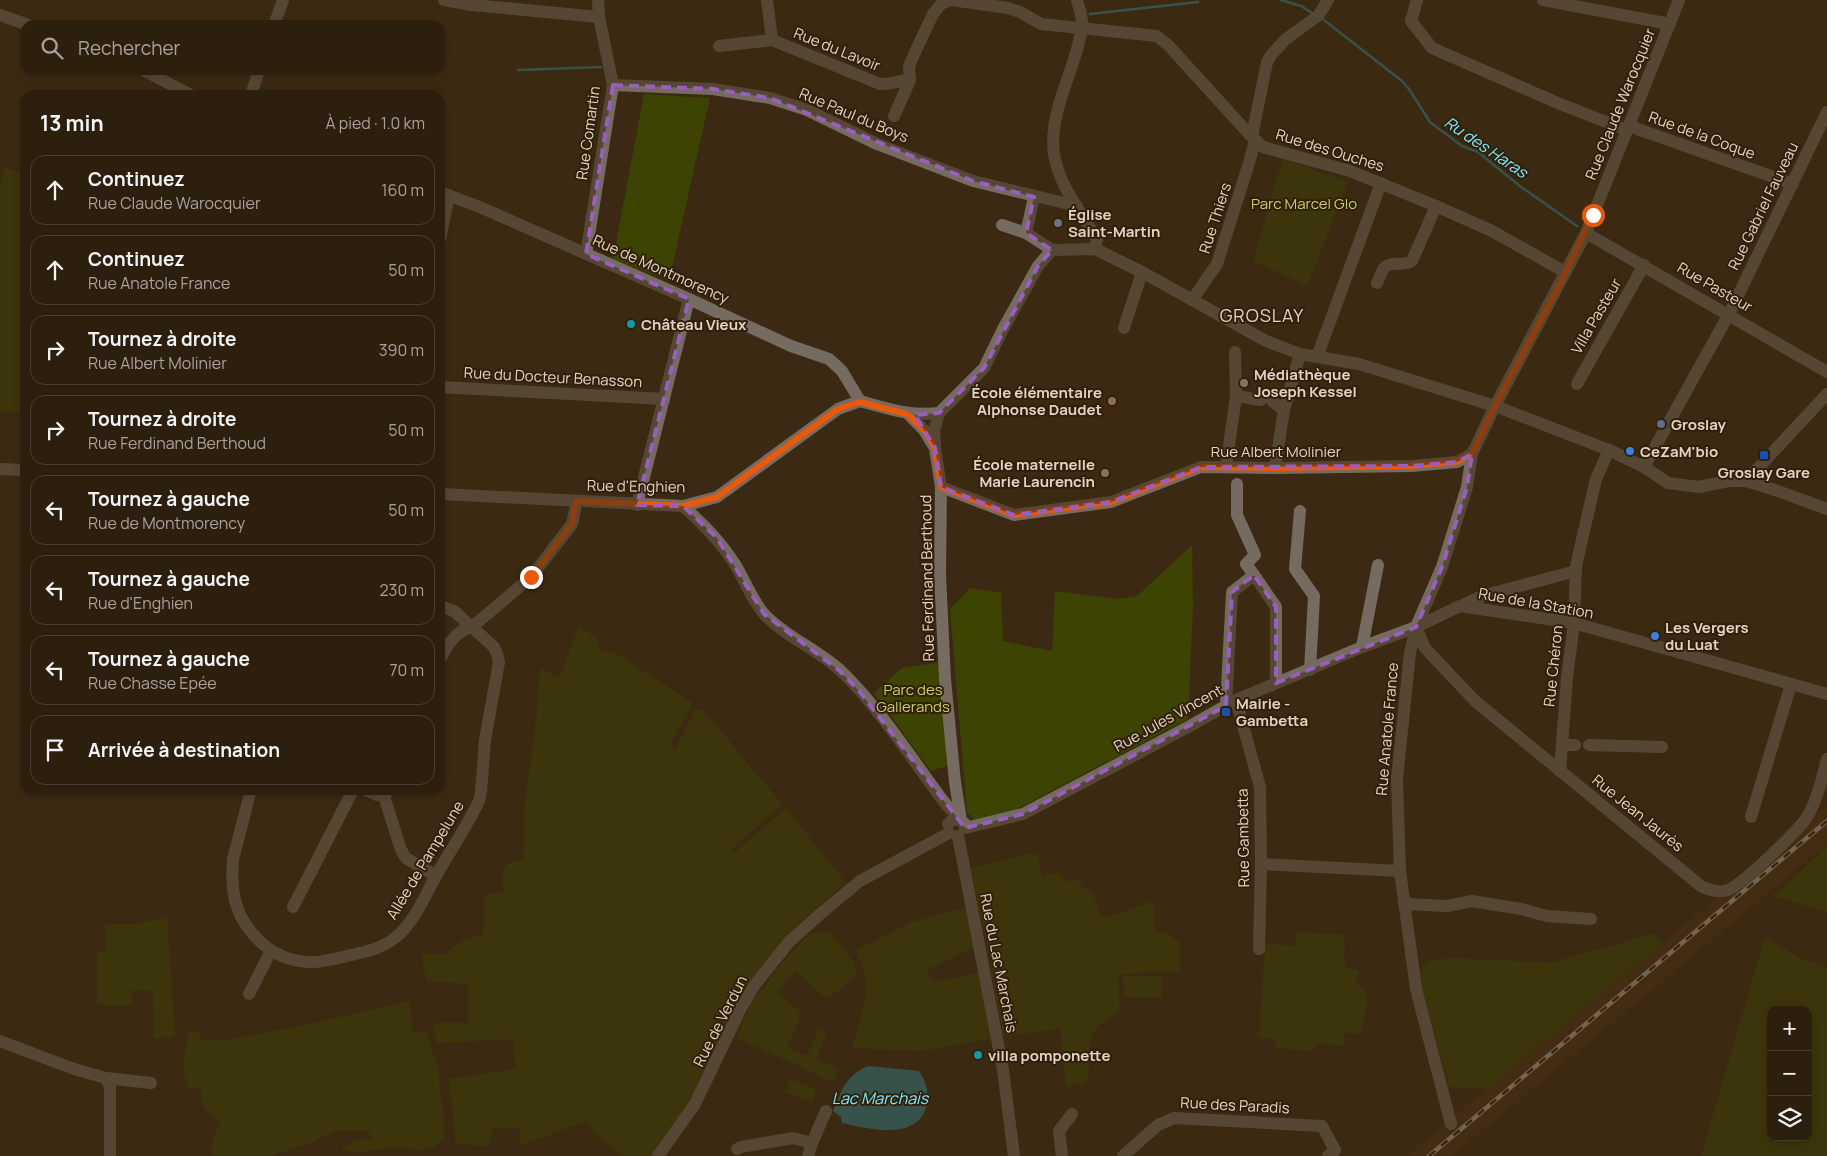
<!DOCTYPE html>
<html lang="fr">
<meta charset="utf-8">
<style>
body{margin:0;font-family:Manrope,sans-serif;background:#392c1c;color:#f1f3f6}
.controls{position:absolute;right:15px;bottom:15px;display:grid;overflow:hidden;border-radius:10px;box-shadow:0 2px 8px #0003}
.controls button{width:45px;height:45px;display:grid;place-items:center;padding:0;border:0;border-bottom:1px solid #483d2e;background:#2d1f0e;color:#f1f3f6;font:25px sans-serif}
.stop{position:absolute;width:15px;height:15px;margin:-11px;border:4px solid #ea580c;border-radius:50%;background:#fff}
.stop.end{background:#ea580c;border-color:#fff;box-shadow:0 1px 5px #0008}
.list{margin:0;padding:0;list-style:none}
h2{display:flex;justify-content:space-between;align-items:center;height:65px;margin:0;padding:0 20px;font-size:21px}
h2 small{font-size:16px;font-weight:400;color:#a7a29e}
.list li{display:grid;grid-template-columns:32px 1fr auto;gap:15px;align-items:center;box-sizing:border-box;height:70px;margin:0 10px 10px;padding:0 10px;border:1px solid #483d2e;border-radius:15px}
.list b{display:block;font-size:19px;white-space:nowrap}
.list p{margin:0;font-size:16px;white-space:nowrap;color:#a7a29e}
.list em{font-size:16px;font-style:normal;color:#a7a29e}
.icon{flex:none;width:28px;height:28px;fill:none;stroke:currentColor;stroke-width:2;stroke-linecap:round;stroke-linejoin:round}
.map{position:relative;flex:none;width:1827px;height:1156px;overflow:hidden}
.search{position:absolute;background:#2d1f0e;box-shadow:0 2px 8px #0003;left:20px;top:20px;width:425px;height:55px;display:flex;align-items:center;gap:12px;box-sizing:border-box;padding:0 18px;border-radius:15px;color:#a7a29e;font-size:19px}
.panel{position:absolute;background:#2d1f0e;box-shadow:0 2px 8px #0003;left:20px;top:90px;width:425px;height:705px;border-radius:15px}
.map>svg:first-child{display:block}
</style>
<div class="map">
<svg width="1827" height="1156" viewBox="0 0 1827 1156">
<rect width="100%" height="100%" fill="#3c2913"/>
<!-- built -->
<path fill="#493115" d="M1827,806V844L1452,1156H1407Z"/>
<!-- green -->
<g fill="#3c4303" fill-rule="evenodd">
<path d="M644,94L710,98L669,281L613,259Z"/>
<path d="M1283,159L1348,182L1307,286L1253,260Z"/>
<path d="M5,168L25,175V413L0,412V185Z"/>
<path d="M1192,545L1193,607L1188,719L1015,810L976,820L967,813L950,609L970,588L1001,593L1003,641L1052,651L1055,591L1119,599L1137,596Z"/>
<path d="M579,626L597,639L599,648L604,652H614L693,703L670,744L675,750L695,711L700,709L720,729L754,772L783,804L730,850L734,854L742,846L786,808L846,883L796,926L765,965L695,1094L672,1130L651,1156H621L596,1134L587,1121L519,1146L520,1128L493,1127L489,1146L456,1144L449,1079L516,1069L513,1039L437,1043L433,1023H468V984L426,981L422,953L446,955C451,943 471,938 483,935L485,894L503,892V869L509,863L523,860L525,801L535,732L540,668L556,677H560Z"/>
<path d="M940,662L947,766L931,771L874,693L902,668Z"/>
<path d="M1827,846V912L1774,896Z"/>
<path d="M1031,853L1038,855L1042,878L1058,872L1065,882L1077,878L1084,889L1092,891L1101,915L1109,917L1153,901C1155,912 1152,920 1156,931C1165,933 1173,936 1180,943V973L1155,971L1118,975L1120,1011C1113,1016 1103,1021 1097,1027C1085,1039 1092,1066 1086,1082L1066,1086L1060,1029L1003,1036L987,944L970,868Z"/>
<path d="M969,906L975,947L927,969L933,982L979,973L992,1040L978,1041L921,1051L852,1048C857,1028 867,1005 866,984C866,972 860,961 856,950L910,923Z"/>
<path d="M167,916L175,1036L154,1038L153,991L132,990L131,1005H97V952L107,949L105,924H138Z"/>
<path d="M828,931L849,955L857,970L854,978L827,999L795,970L777,993L802,1013L787,1048L807,1056L820,1028L827,1033L816,1059L839,1069L834,1082L737,1038L750,1005L783,962L809,934L817,932L824,933Z"/>
<path d="M1297,932L1344,935L1345,968L1358,970L1356,985L1365,989L1367,1003L1361,1033H1344L1345,1046L1315,1043L1314,1051L1276,1048L1274,1038H1259L1265,944L1295,946Z"/>
<path d="M1654,934L1663,942L1487,1089L1449,1087L1421,985L1420,972L1424,964L1433,960L1455,958L1551,963L1587,952L1607,948L1640,936Z"/>
<path d="M1765,937L1798,957L1827,968V1156H1701ZM1771,1010H1808V1137H1771Z"/>
<path d="M1123,976H1162V997H1124Z"/>
<path d="M409,1001L413,1032L426,1031L438,1069L445,1129L444,1137L440,1143L433,1147L421,1150L396,1147L351,1153L342,1147L354,1140L373,1139L368,1131H334L313,1142L272,1156H213C207,1145 217,1134 220,1122L215,1116L204,1110L202,1104V1092L195,1088H189C179,1071 186,1051 188,1033L200,1032V1040H224L292,1028Z"/>
<path d="M791,1079L816,1089L813,1103L785,1092Z"/>
</g>
<!-- water -->
<path fill="#328391" d="M868,1066L919,1071C926,1082 929,1091 927,1104C919,1142 868,1129 842,1123L841,1117L833,1111C842,1090 846,1075 868,1066Z"/>
<g fill="none" stroke-linecap="round" stroke-linejoin="round">
<!-- stream -->
<g stroke="#328391" stroke-width="2.5">
<path d="M1281,0L1301,6L1312,13"/>
<path d="M1090,14L1198,2"/>
<path d="M1324,20L1402,81L1409,89L1430,122L1462,146L1478,152L1521,187L1577,226"/>
<path d="M518,70L601,67"/>
</g>
<!-- minor -->
<g stroke="#756b61" stroke-width="12">
<path d="M444,0L472,5L599,17"/>
<path d="M767,0L772,40L880,84C891,85 898,80 910,80L909,68L911,61L933,14L941,4L951,0L1008,8L1020,12L1041,24L1157,36L1169,46L1250,135L1263,147L1350,171L1436,206L1492,231L1565,272"/>
<path d="M1077,0C1079,8 1083,18 1082,26C1077,69 1048,109 1054,154C1059,187 1082,212 1097,240L1095,249"/>
<path d="M1417,0L1411,21L1432,48L1560,104L1627,130"/>
<path d="M1543,0L1670,24"/>
<path d="M0,15L28,25"/>
<path d="M274,25L283,0"/>
<path d="M719,46L772,40"/>
<path d="M143,70L191,95"/>
<path d="M613,85L713,89L770,98L807,110L877,144L973,181L1077,206"/>
<path d="M251,95L259,70"/>
<path d="M894,116L910,80"/>
<path d="M1629,126L1793,184"/>
<path d="M1250,135L1253,131L1267,62L1271,55L1286,39L1319,15L1328,0"/>
<path d="M440,192L482,208L689,299L791,346L829,359L842,371L860,401C890,409 908,416 939,413L984,368L1002,331L1038,266L1052,250L1095,249L1142,272L1266,341L1300,354L1359,364L1495,406L1609,450L1644,467L1668,483L1699,487L1728,481H1746L1772,489L1827,509"/>
<path d="M1034,197L1026,233L1052,250"/>
<path d="M1002,225L1026,233"/>
<path d="M1586,233L1827,372"/>
<path d="M440,239L449,195"/>
<path d="M586,254L613,85L599,17L598,0"/>
<path d="M1377,283C1379,279 1381,272 1384,268C1391,260 1404,267 1412,261L1436,206"/>
<path d="M1192,300L1217,264L1249,163L1255,140"/>
<path d="M1124,328L1142,272"/>
<path d="M1317,357L1381,183"/>
<path d="M1577,384L1644,265"/>
<path d="M440,387L664,399"/>
<path d="M1236,396L1261,400"/>
<path d="M1272,401L1284,410"/>
<path d="M907,413L924,430L935,448L941,487L940,575L945,679L955,782L961,820"/>
<path d="M935,445L934,431L939,413"/>
<path d="M1226,467L1236,396L1235,352"/>
<path d="M1644,467L1729,314L1827,112"/>
<path d="M1275,468L1284,410L1300,354"/>
<path d="M0,469L25,470"/>
<path d="M1746,481L1827,394"/>
<path d="M1237,484V515L1255,555L1246,564L1254,575"/>
<path d="M941,487L1014,515L1111,502L1201,467L1278,468L1412,466L1457,462L1472,454"/>
<path d="M440,494L683,506L717,497L838,409L860,401"/>
<path d="M637,505L689,299"/>
<path d="M683,506C704,525 721,542 736,566C745,581 753,602 765,615C787,638 819,650 842,672C880,709 909,755 941,798L950,809"/>
<path d="M1300,511L1295,569L1314,596L1310,670"/>
<path d="M1461,606L1482,596L1576,571"/>
<path d="M1416,627L1425,648L1475,701L1702,887C1711,890 1718,893 1728,890C1742,885 1798,831 1807,817C1817,800 1822,779 1827,759"/>
<path d="M1362,647L1378,565"/>
<path d="M440,659C447,646 456,630 472,627L531,577L572,524L577,501"/>
<path d="M1236,700L1260,787L1261,864L1259,949"/>
<path d="M1226,706L1232,592L1254,575L1276,607V683"/>
<path d="M1562,745H1575"/>
<path d="M1589,745L1662,747"/>
<path d="M1560,771L1567,678L1574,623L1576,566L1596,479L1609,450"/>
<path d="M251,790L233,859C230,895 236,921 264,945C277,956 292,961 309,962C322,963 334,959 347,956C364,952 382,949 396,937C415,922 425,895 437,874C451,850 467,826 479,801L481,792L485,740L499,662L497,654L494,647L454,611L440,606"/>
<path d="M366,790L377,795L384,796"/>
<path d="M389,790L384,796L401,850L406,858L436,876"/>
<path d="M1751,817L1791,684"/>
<path d="M948,824L952,820L958,819L965,824"/>
<path d="M965,828L1023,814L1190,726L1236,700L1362,647L1416,627L1460,606L1574,623L1827,694"/>
<path d="M958,836L1003,1070L1014,1156"/>
<path d="M1261,864L1400,871"/>
<path d="M1404,904L1447,906L1472,901L1521,909L1547,916L1591,919"/>
<path d="M293,907L353,790"/>
<path d="M249,994L271,951"/>
<path d="M0,1041L74,1069L106,1078L110,1086V1156"/>
<path d="M106,1078L151,1083"/>
<path d="M1451,1124L1416,989L1400,871L1397,779L1410,653L1416,627L1442,567L1467,487L1472,454L1495,406L1586,233L1679,0"/>
<path d="M737,1149L741,1147L793,1138L812,1143"/>
<path d="M658,1156L695,1104L741,1008L754,986L789,942L819,915L860,881L949,833"/>
<path d="M808,1156L812,1143L826,1111"/>
<path d="M1062,1156L1059,1131L1072,1114"/>
<path d="M1123,1156L1158,1125L1174,1118L1322,1126L1335,1150L1328,1156"/>
</g>
<defs>
<path id="rail" d="M1429,1156L1827,821"/>
</defs>
<!-- rail casing -->
<use href="#rail" stroke="#b8a99a" stroke-width="4.5"/>
<!-- rail -->
<use href="#rail" stroke="#321f09" stroke-width="2.5" stroke-dasharray="8" stroke-linecap="butt"/>
</g>
<g fill="none" stroke-linecap="round" stroke-linejoin="round">
<!-- route -->
<path stroke="#ea580c" stroke-width="6" d="M531,577L572,524L576,501L683,506L717,497L838,409L860,402L907,414L924,430L935,448L941,487L1014,515L1111,502L1201,467L1278,468L1412,466L1456,462L1472,454L1495,406L1559,286L1593,215"/>
</g>
<!-- marked area -->
<path d="M0 0H1827V1156H0ZM613,85L713,89L770,98L973,181L1034,197L1026,233L1052,250L1038,266L984,368L939,413L915,415L935,448L941,487L1014,515L1111,502L1201,467L1412,466L1457,462L1472,454L1467,487L1442,567L1416,627L1276,683V607L1254,575L1232,592L1226,706L1023,814L965,828L860,692L840,671L764,614L717,538L683,506L637,505L689,299L586,254Z" fill="#3c2913" fill-opacity=".55" fill-rule="evenodd"/>
<path fill="none" stroke="#9a5ec1" stroke-width="4" stroke-dasharray="10 6" stroke-linejoin="round" d="M613,85L713,89L770,98L973,181L1034,197L1026,233L1052,250L1038,266L984,368L939,413L915,415L935,448L941,487L1014,515L1111,502L1201,467L1412,466L1457,462L1472,454L1467,487L1442,567L1416,627L1276,683V607L1254,575L1232,592L1226,706L1023,814L965,828L860,692L840,671L764,614L717,538L683,506L637,505L689,299L586,254Z"/>
<!-- markers -->
<circle fill="#6b7280" stroke="#321f09" stroke-width="2" cx="1058" cy="223" r="5"/>
<g fill="#0f9aa8" stroke="#321f09" stroke-width="2">
<circle cx="631" cy="324" r="5"/>
<circle cx="978" cy="1055" r="5"/>
</g>
<g fill="#8d6e63" stroke="#321f09" stroke-width="2">
<circle cx="1244" cy="383" r="5"/>
<circle cx="1112" cy="401" r="5"/>
<circle cx="1105" cy="473" r="5"/>
</g>
<circle fill="#5c6f8a" stroke="#321f09" stroke-width="2" cx="1661" cy="424" r="5"/>
<g fill="#3f7fe0" stroke="#321f09" stroke-width="2">
<circle cx="1630" cy="451" r="5"/>
<circle cx="1655" cy="636" r="5"/>
</g>
<g fill="#1a4fb4" stroke="#321f09" stroke-width="2">
<rect x="1759" y="450" width="10" height="10" rx="2.5"/>
<rect x="1221" y="707" width="10" height="10" rx="2.5"/>
</g>
<g text-anchor="middle" dominant-baseline="central" stroke-width="4" stroke-linejoin="round" paint-order="stroke">
<!-- street labels -->
<g font-size="15" fill="#e1d4c7" stroke="#321f09">
<text transform="translate(837 49) rotate(22)">Rue du Lavoir</text>
<text transform="translate(1620 104) rotate(-68)">Rue Claude Warocquier</text>
<text transform="translate(854 115) rotate(23)">Rue Paul du Boys</text>
<text transform="translate(588 133) rotate(-82)">Rue Comartin</text>
<text transform="translate(1702 135) rotate(20)">Rue de la Coque</text>
<text transform="translate(1330 150) rotate(17)">Rue des Ouches</text>
<text transform="translate(1763 206) rotate(-64)">Rue Gabriel Fauveau</text>
<text transform="translate(1215 218) rotate(-72)">Rue Thiers</text>
<text transform="translate(661 269) rotate(24)">Rue de Montmorency</text>
<text transform="translate(1715 287) rotate(30)">Rue Pasteur</text>
<text transform="translate(1596 316) rotate(-60)">Villa Pasteur</text>
<text transform="translate(553 377) rotate(3)">Rue du Docteur Benasson</text>
<text x="1276" y="451">Rue Albert Molinier</text>
<text transform="translate(636 486) rotate(1)">Rue d'Enghien</text>
<text transform="translate(927 578) rotate(-91)">Rue Ferdinand Berthoud</text>
<text transform="translate(1536 603) rotate(10)">Rue de la Station</text>
<text transform="translate(1553 666) rotate(-84)">Rue Chéron</text>
<text transform="translate(1168 718) rotate(-29)">Rue Jules Vincent</text>
<text transform="translate(1387 729) rotate(-85)">Rue Anatole France</text>
<text transform="translate(1638 813) rotate(39)">Rue Jean Jaurès</text>
<text transform="translate(1243 838) rotate(-91)">Rue Gambetta</text>
<text transform="translate(425 860) rotate(-59)">Allée de Pampelune</text>
<text transform="translate(999 963) rotate(79)">Rue du Lac Marchais</text>
<text transform="translate(720 1021) rotate(-63)">Rue de Verdun</text>
<text transform="translate(1235 1105) rotate(3)">Rue des Paradis</text>
</g>
<!-- park labels -->
<g font-size="15" fill="#c3d16a" stroke="#321f09">
<text x="1304" y="203">Parc Marcel Glo</text>
<text x="913" y="689">Parc des<tspan x="913" dy="17">Gallerands</tspan></text>
</g>
<!-- poi labels -->
<g font-size="15" font-weight="bold" fill="#e1d4c7" stroke="#321f09" text-anchor="start">
<text x="1068" y="214">Église<tspan x="1068" dy="17">Saint-Martin</tspan></text>
<text x="641" y="324">Château Vieux</text>
<text x="1254" y="374">Médiathèque<tspan x="1254" dy="17">Joseph Kessel</tspan></text>
<text x="1102" y="392" text-anchor="end">École élémentaire<tspan x="1102" dy="17">Alphonse Daudet</tspan></text>
<text x="1671" y="424">Groslay</text>
<text x="1640" y="451">CeZaM'bio</text>
<text x="1095" y="464" text-anchor="end">École maternelle<tspan x="1095" dy="17">Marie Laurencin</tspan></text>
<text x="1764" y="472" text-anchor="middle">Groslay Gare</text>
<text x="1665" y="627">Les Vergers<tspan x="1665" dy="17">du Luat</tspan></text>
<text x="1236" y="703">Mairie -<tspan x="1236" dy="17">Gambetta</tspan></text>
<text x="988" y="1055">villa pomponette</text>
</g>
<!-- water labels -->
<g font-size="16" font-style="italic" fill="#7be8fb" stroke="#321f09">
<text transform="translate(1486 147) rotate(34)">Ru des Haras</text>
<text x="880" y="1098">Lac Marchais</text>
</g>
<!-- quarter labels -->
<g font-size="18" letter-spacing="1" fill="#e1d4c7" stroke="#321f09">
<text x="1262" y="315">GROSLAY</text>
</g>
</g>
</svg>
<div class="controls">
<button>+</button>
<button>−</button>
<button><svg class="icon" aria-label="layers" viewBox="0 0 24 24"><path d="M12 4l9 5-9 5-9-5zM3 14l9 5 9-5"/></svg></button>
</div>
<div class="stop" style="left:1593px;top:215px"></div>
<div class="stop end" style="left:531px;top:577px"></div>
<div class="search"><svg class="icon" aria-label="search" viewBox="0 0 24 24"><circle cx="10" cy="10" r="6"/><path d="M15 15l6 6"/></svg>Rechercher</div>
<section class="panel">
<h2>13 min<small>À pied · 1.0 km</small></h2>
<ul class="list">
<li><svg class="icon" aria-label="ahead" viewBox="0 0 24 24"><path d="M12 20V5M6 11l6-6 6 6"/></svg><div><b>Continuez</b><p>Rue Claude Warocquier</p></div><em>160 m</em></li>
<li><svg class="icon" aria-label="ahead" viewBox="0 0 24 24"><path d="M12 20V5M6 11l6-6 6 6"/></svg><div><b>Continuez</b><p>Rue Anatole France</p></div><em>50 m</em></li>
<li><svg class="icon" aria-label="right" viewBox="0 0 24 24"><path d="M7 20v-9h11M14 6l5 5-5 5"/></svg><div><b>Tournez à droite</b><p>Rue Albert Molinier</p></div><em>390 m</em></li>
<li><svg class="icon" aria-label="right" viewBox="0 0 24 24"><path d="M7 20v-9h11M14 6l5 5-5 5"/></svg><div><b>Tournez à droite</b><p>Rue Ferdinand Berthoud</p></div><em>50 m</em></li>
<li><svg class="icon" aria-label="left" viewBox="0 0 24 24"><path d="M17 20v-9H6M10 6l-5 5 5 5"/></svg><div><b>Tournez à gauche</b><p>Rue de Montmorency</p></div><em>50 m</em></li>
<li><svg class="icon" aria-label="left" viewBox="0 0 24 24"><path d="M17 20v-9H6M10 6l-5 5 5 5"/></svg><div><b>Tournez à gauche</b><p>Rue d'Enghien</p></div><em>230 m</em></li>
<li><svg class="icon" aria-label="left" viewBox="0 0 24 24"><path d="M17 20v-9H6M10 6l-5 5 5 5"/></svg><div><b>Tournez à gauche</b><p>Rue Chasse Epée</p></div><em>70 m</em></li>
<li><svg class="icon" aria-label="arrive" viewBox="0 0 24 24"><path d="M6 21V4h12l-3 4 3 4H6"/></svg><div><b>Arrivée à destination</b></div></li>
</ul>
</section>
</div>
